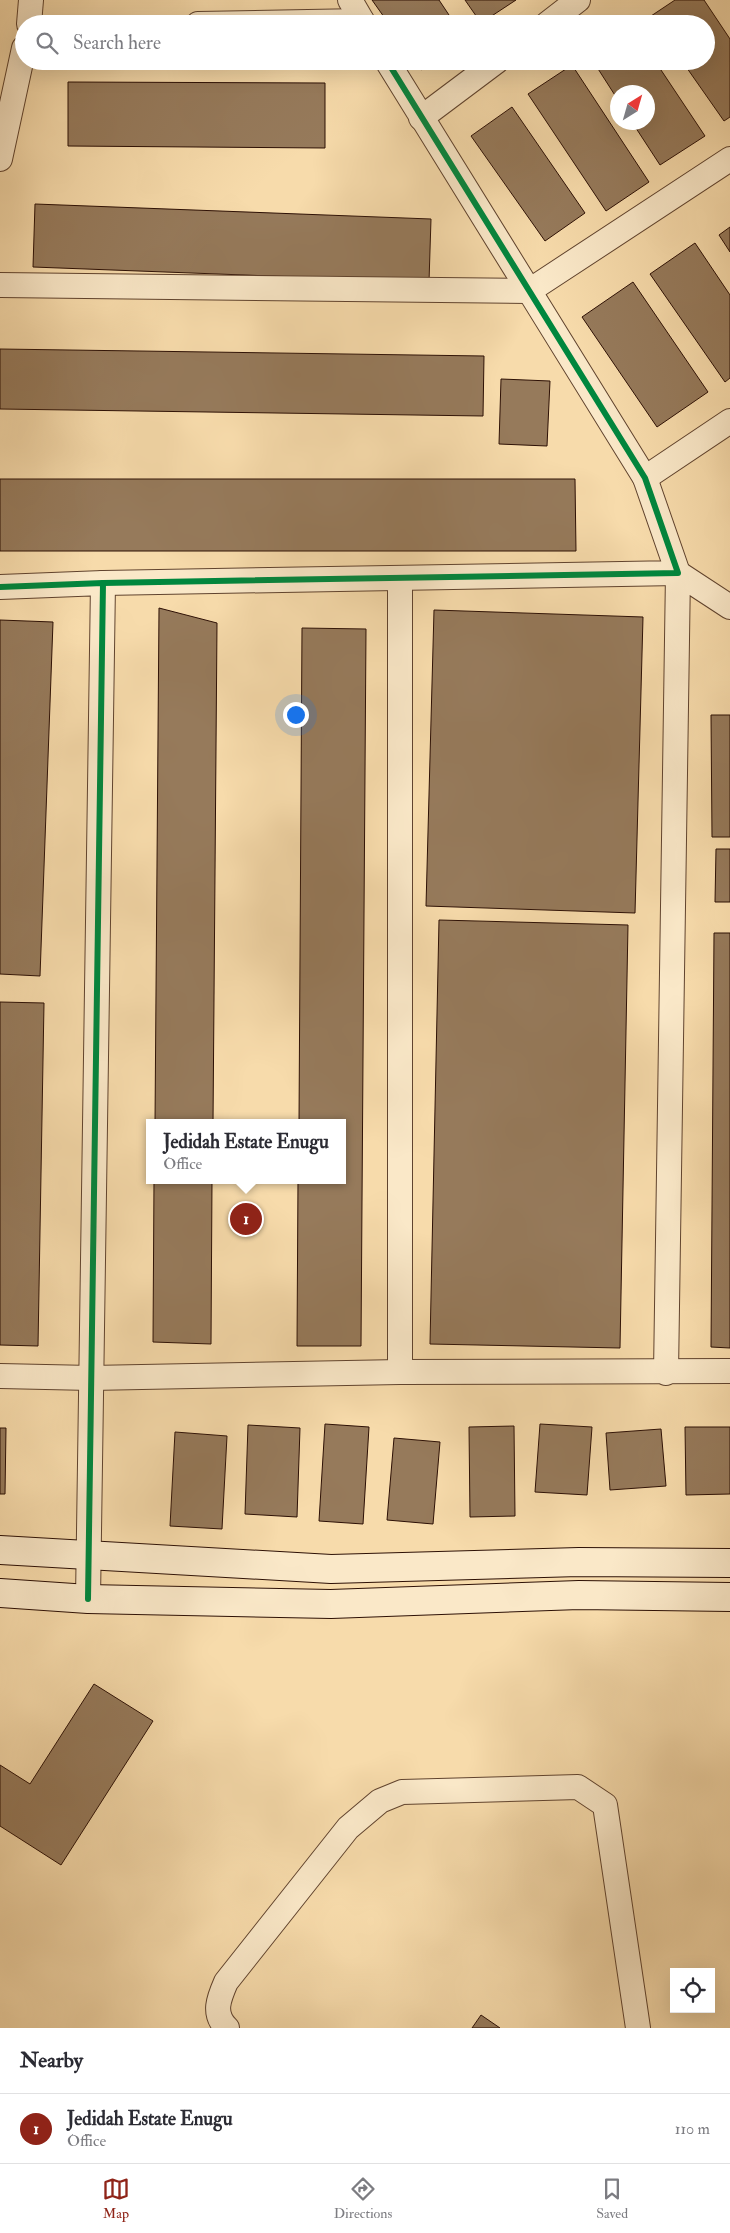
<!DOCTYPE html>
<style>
body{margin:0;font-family:"IM FELL Double Pica",serif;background:#f7f7f7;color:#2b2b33}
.controls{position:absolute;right:15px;bottom:15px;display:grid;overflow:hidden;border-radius:0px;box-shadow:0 5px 20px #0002}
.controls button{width:45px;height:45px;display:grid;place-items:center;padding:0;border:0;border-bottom:1px solid #e1e1e2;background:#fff;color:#2b2b33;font:25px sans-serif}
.compass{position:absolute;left:610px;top:85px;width:45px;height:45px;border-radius:50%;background:#fff;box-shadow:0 5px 20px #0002;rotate:37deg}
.you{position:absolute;left:295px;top:714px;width:18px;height:18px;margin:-12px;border:4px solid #fff;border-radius:50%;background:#1a73e8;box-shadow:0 0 0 8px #1a73e833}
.badge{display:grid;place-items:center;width:32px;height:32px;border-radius:50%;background:#8f2418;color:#fff;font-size:16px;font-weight:700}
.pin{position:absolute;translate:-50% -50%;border:2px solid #fff;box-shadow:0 1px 5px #0006}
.popup{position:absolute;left:146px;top:1119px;width:200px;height:65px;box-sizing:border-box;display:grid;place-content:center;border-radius:0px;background:#fff;filter:drop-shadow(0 1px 4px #0005);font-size:16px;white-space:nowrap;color:#7c7c81}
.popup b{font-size:19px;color:#2b2b33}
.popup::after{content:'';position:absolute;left:50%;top:100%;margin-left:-10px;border:10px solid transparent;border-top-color:#fff}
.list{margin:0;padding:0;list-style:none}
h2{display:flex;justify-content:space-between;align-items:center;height:65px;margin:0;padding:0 20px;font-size:21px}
h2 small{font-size:16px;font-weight:400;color:#7c7c81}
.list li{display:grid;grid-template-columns:32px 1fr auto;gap:15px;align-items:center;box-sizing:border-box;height:70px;padding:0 20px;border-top:1px solid #e1e1e2}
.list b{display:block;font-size:19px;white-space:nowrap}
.list p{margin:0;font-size:16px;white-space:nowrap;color:#7c7c81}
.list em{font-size:16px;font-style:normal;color:#7c7c81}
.icon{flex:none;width:28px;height:28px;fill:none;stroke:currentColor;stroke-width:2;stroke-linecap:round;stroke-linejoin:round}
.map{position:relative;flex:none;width:730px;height:2028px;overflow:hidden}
.search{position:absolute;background:#fff;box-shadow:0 5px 20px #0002;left:15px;right:15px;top:15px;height:55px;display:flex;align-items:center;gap:12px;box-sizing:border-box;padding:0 18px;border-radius:28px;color:#7c7c81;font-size:19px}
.sheet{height:135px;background:#fff}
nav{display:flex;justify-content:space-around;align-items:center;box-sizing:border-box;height:70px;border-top:1px solid #e1e1e2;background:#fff;font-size:14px;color:#7c7c81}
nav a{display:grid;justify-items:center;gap:2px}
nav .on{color:#8f2418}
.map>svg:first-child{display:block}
</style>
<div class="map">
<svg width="730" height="2028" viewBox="0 0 730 2028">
<rect width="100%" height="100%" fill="#f7dbab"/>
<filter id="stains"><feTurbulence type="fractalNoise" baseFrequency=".004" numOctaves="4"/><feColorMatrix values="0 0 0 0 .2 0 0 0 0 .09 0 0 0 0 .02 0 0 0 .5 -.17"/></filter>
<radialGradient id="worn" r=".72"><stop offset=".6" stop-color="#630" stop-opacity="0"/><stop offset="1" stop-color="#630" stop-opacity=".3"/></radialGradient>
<!-- building -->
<g fill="#967a5b" stroke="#2d1005">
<path d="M372,0H439L455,24H389Z"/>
<path d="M465,0H516L481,23Z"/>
<path d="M675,0H704L730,39V117L724,121L682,61H706V24H656L651,16Z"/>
<path d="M415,61H433L421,70Z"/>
<path d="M593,61H655L705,136L660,165L632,122H648V92H618V100Z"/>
<path d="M572,65L649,182L606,211L528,94Z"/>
<path d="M68,82L325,83V148L68,146Z"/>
<path d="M512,107L585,213L545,241L471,136Z"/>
<path d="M35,204L431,219L429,282L33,267Z"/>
<path d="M730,227V252L719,235Z"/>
<path d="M695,243L730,295V378L725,382L650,274Z"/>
<path d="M633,282L708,392L657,427L582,317Z"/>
<path d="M0,349L484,356L483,416L0,409Z"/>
<path d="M501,379L550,381L547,446L499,444Z"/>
<path d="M0,479H575L576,551H0Z"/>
<path d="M159,608L217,623L213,1123H155Z"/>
<path d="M434,610L643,617L635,913L426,906Z"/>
<path d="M0,620L53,622L40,976L0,974Z"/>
<path d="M302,628L366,629L361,1346H297L298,1180H342V1123H299Z"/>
<path d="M711,715H730V837H712Z"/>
<path d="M716,849H730V902H715Z"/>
<path d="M439,920L628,925L620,1348L430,1344Z"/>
<path d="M714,933H730V1348L711,1347Z"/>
<path d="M0,1002L44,1003L38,1346L0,1345Z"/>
<path d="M154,1180H212L211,1344L153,1342Z"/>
<path d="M325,1424L369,1427L363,1524L319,1521Z"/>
<path d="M540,1424L592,1427L587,1495L535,1492Z"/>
<path d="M248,1425L300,1428L297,1517L245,1514Z"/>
<path d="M514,1426L515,1516L470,1517L469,1427Z"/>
<path d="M685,1427H730V1494L686,1495Z"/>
<path d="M0,1428H6L5,1494H0Z"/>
<path d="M661,1429L666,1486L610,1490L606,1433Z"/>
<path d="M175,1432L227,1436L222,1529L170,1526Z"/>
<path d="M394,1438L440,1442L433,1524L387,1520Z"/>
<path d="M94,1684L153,1721L61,1865L0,1826V1765L30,1784Z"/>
<path d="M481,2015L500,2028H472Z"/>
</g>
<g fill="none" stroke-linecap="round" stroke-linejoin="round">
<defs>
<g id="street">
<path d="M350,0L364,24"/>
<path d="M29,24L31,0"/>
<path d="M198,24L362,21"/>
<path d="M547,24L578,0"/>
<path d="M421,118L497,61"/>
<path d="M0,159L24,48"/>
<path d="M0,285L529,291L730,159"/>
<path d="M645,478L730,421"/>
<path d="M400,578V1372"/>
<path d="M103,583L678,573L645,478L387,61"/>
<path d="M0,587L103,583L88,1599"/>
<path d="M666,1373L678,573L730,607"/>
<path d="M0,1376L91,1378L400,1372L730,1371"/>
<path d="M227,2028C212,2014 219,1998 226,1982L348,1828L380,1801L402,1792L578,1787L605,1805L638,2028"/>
</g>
<g id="secondary">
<path d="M0,1550L331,1569L579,1562L730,1563"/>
<path d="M0,1593L88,1599L331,1604L579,1595L730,1597"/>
</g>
</defs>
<!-- street casing -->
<use href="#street" stroke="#60432e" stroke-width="26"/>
<!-- secondary casing -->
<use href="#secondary" stroke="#2d1005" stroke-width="30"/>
<!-- street -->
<use href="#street" stroke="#fae8c8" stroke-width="24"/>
<!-- secondary -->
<use href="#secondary" stroke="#fae8c8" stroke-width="28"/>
<defs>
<g id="cycleway">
<path d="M103,583L678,573L645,478L387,61"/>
<path d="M0,587L103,583L88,1599"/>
</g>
</defs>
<!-- cycleway casing -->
<use href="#cycleway" stroke="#fae8c8" stroke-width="9"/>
<!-- cycleway -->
<use href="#cycleway" stroke="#00873e" stroke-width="6"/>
</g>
<rect width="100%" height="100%" filter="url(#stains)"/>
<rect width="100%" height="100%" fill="url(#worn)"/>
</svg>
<div class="controls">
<button><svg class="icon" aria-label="locate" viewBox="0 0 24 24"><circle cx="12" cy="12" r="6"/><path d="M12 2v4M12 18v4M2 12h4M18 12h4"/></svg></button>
</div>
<svg class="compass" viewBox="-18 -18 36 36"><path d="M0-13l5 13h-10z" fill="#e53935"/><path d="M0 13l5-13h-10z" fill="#7c7c81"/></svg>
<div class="you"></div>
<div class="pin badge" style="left:246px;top:1219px">1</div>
<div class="popup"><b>Jedidah Estate Enugu</b>Office</div>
<div class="search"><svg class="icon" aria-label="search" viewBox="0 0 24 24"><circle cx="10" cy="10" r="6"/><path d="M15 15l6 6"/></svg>Search here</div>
</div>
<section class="sheet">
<h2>Nearby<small></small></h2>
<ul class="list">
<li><span class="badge">1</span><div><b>Jedidah Estate Enugu</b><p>Office</p></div><em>110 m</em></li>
</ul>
</section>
<nav>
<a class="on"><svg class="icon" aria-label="map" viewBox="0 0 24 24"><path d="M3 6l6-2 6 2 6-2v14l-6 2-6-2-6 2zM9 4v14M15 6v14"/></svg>Map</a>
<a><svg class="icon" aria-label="directions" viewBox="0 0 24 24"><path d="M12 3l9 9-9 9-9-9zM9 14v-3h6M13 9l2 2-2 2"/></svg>Directions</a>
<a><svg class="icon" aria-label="saved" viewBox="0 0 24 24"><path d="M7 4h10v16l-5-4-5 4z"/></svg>Saved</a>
</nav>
